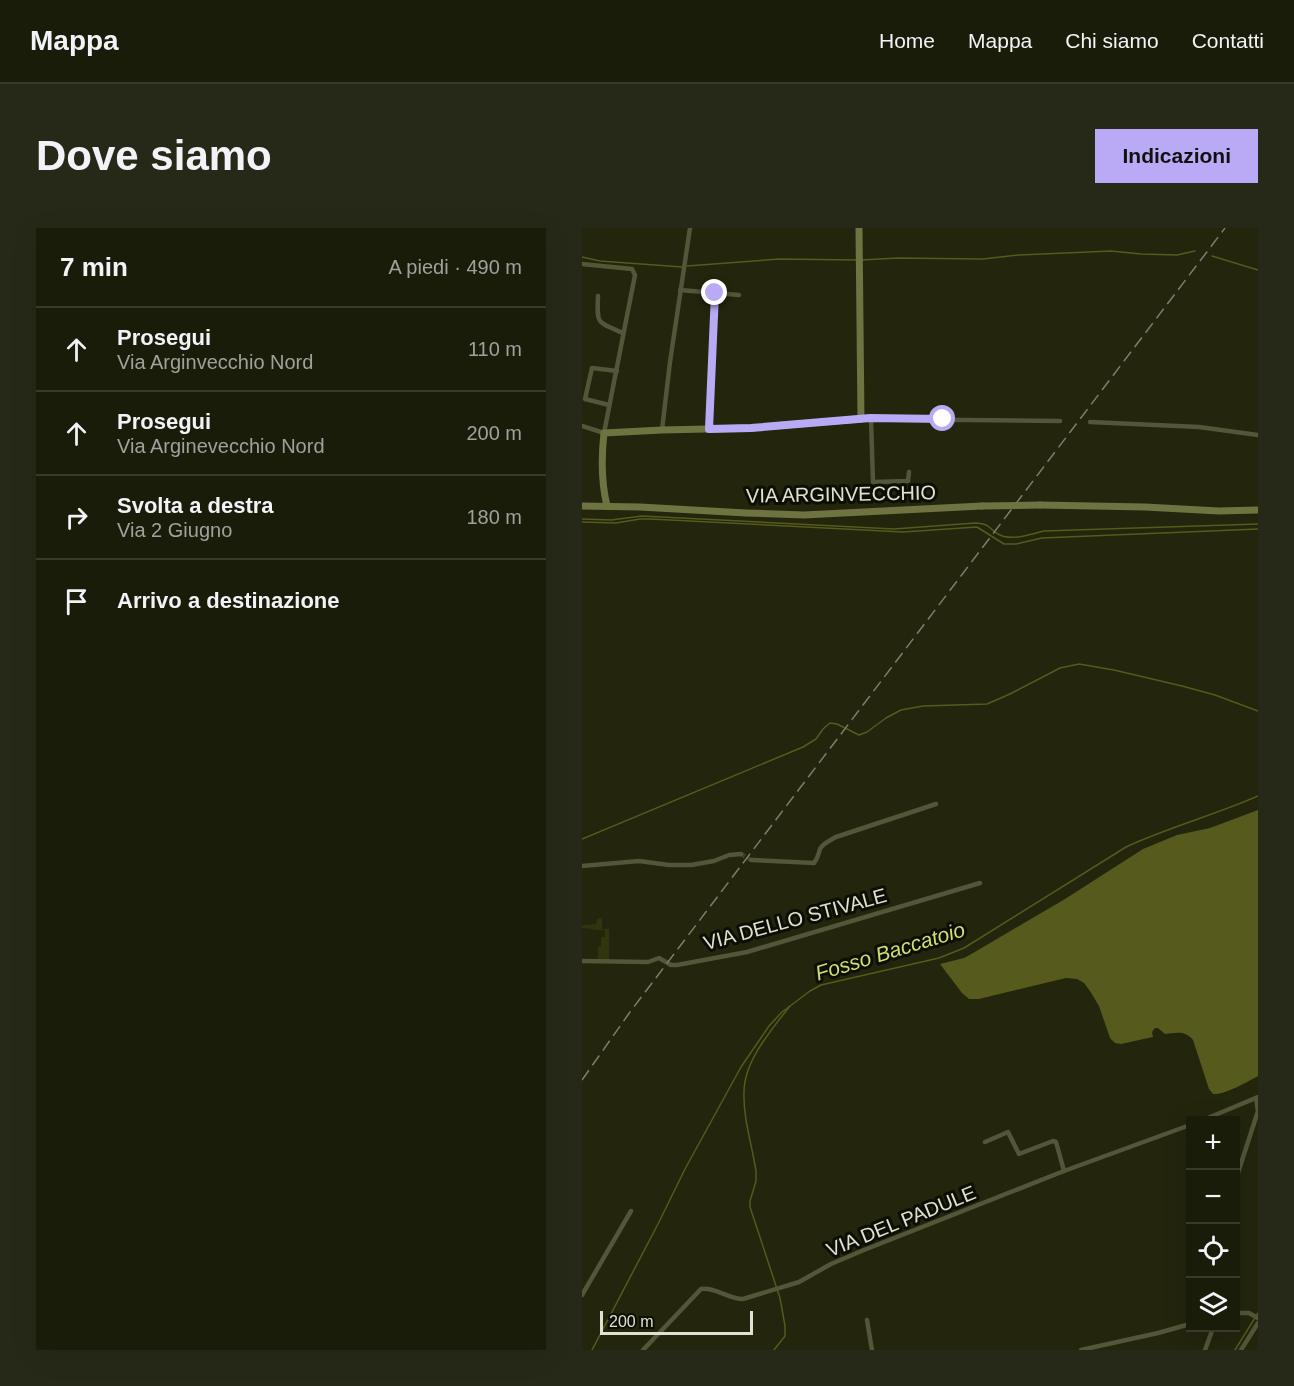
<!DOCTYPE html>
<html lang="it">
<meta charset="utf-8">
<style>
body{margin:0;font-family:Helvetica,sans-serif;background:#272918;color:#f1f3f6}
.controls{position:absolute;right:18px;bottom:18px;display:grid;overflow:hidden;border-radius:0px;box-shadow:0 6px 24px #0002}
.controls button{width:54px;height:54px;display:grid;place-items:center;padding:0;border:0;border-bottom:2px solid #383a2b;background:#1a1c0a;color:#f1f3f6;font:30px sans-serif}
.scale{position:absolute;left:18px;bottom:15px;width:153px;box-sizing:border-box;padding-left:6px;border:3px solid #dfe1d2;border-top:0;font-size:16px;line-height:21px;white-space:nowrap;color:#dfe1d2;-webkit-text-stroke:4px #0d0e04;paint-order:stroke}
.stop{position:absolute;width:18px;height:18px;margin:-14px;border:4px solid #baaaf6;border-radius:50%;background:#fff}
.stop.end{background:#baaaf6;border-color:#fff;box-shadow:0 2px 6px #0008}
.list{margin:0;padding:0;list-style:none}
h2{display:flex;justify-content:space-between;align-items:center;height:78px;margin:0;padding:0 24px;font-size:26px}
h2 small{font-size:20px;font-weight:400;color:#9fa19c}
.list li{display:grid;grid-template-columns:39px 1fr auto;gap:18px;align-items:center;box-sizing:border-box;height:84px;padding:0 24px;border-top:2px solid #383a2b}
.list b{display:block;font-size:22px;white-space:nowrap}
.list p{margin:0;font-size:20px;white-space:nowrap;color:#9fa19c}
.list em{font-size:20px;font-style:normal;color:#9fa19c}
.icon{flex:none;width:33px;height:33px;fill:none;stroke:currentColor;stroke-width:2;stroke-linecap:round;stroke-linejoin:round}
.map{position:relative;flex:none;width:676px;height:1122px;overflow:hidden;border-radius:0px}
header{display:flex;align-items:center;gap:36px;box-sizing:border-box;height:84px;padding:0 30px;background:#1a1c0a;border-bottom:2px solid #383a2b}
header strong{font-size:28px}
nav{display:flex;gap:33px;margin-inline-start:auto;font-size:21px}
.intro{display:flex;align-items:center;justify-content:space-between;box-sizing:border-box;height:144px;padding:0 36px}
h1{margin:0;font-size:42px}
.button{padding:15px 27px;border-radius:0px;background:#baaaf6;color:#111;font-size:21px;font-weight:700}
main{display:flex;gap:36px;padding:0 36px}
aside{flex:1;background:#1a1c0a;border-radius:0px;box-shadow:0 6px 24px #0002}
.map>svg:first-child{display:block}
</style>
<header>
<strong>Mappa</strong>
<nav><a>Home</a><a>Mappa</a><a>Chi siamo</a><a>Contatti</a></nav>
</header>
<div class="intro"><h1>Dove siamo</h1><a class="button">Indicazioni</a></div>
<main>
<aside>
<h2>7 min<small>A piedi · 490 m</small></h2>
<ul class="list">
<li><svg class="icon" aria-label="ahead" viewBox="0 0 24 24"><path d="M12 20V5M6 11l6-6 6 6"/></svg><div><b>Prosegui</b><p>Via Arginvecchio Nord</p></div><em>110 m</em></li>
<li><svg class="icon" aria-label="ahead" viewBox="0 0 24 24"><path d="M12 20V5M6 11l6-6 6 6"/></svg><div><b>Prosegui</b><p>Via Arginevecchio Nord</p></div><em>200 m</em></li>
<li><svg class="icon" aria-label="right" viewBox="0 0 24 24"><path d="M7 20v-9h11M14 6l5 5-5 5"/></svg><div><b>Svolta a destra</b><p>Via 2 Giugno</p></div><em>180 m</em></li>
<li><svg class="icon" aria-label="arrive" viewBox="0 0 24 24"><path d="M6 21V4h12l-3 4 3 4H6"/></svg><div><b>Arrivo a destinazione</b></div></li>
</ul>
</aside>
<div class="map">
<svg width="676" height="1122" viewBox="0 0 676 1122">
<rect width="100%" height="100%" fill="#23250d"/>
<!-- green -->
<path fill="#31340f" d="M20,690V701H27V732H16V719L19,718V709H23V702H11V701L0,700V697L14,696L15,691Z"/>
<!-- water -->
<path fill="#565a1d" d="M676,582V848C665,854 643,867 631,866L627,861L611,812C603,802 594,805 583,806L576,800H573L570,804L571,809L539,816L533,815L528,810L517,778L508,763L502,755L495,751L484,750L397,771H387L380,765L358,736L382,730L391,725L483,671L561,621L595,607L628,600Z"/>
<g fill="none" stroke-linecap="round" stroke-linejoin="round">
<!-- stream -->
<g stroke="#565a1d" stroke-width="1.5">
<path d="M630,28L676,42"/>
<path d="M0,29L18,33L100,39"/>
<path d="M279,32L316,30L401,31L437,27L529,23L559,26L595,27L613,23"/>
<path d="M105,38L198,31L274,32"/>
<path d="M0,291L29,292L60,288L312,301L393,295C411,296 405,301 418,307C429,313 451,306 462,303L676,296"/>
<path d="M0,294L34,295L58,291H68L321,304L395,299L422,316H434L460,310L676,301"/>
<path d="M0,611L221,519L234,511L241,501L248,495L255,496L277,507L285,504L304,490L319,482L341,478L405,476L428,466L478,440L497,436L532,442L600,458L633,467L676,483"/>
<path d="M10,1122L76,996L103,941L159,839L187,798L200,784L228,763L239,757L357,730L382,720L544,619C587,599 633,587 676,568"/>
<path d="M192,1122L203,1108V1098L198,1070L168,979V973L174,953V943C170,917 161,890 162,864C162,833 190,801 208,778"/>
<path d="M653,1122L676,1085"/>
</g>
<!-- street-tunnel -->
<path stroke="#3f412b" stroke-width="4.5" stroke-dasharray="4.5 2" stroke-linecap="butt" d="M159,626L169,632"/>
<!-- street -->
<g stroke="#535638" stroke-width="4.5">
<path d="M0,36L50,41L53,47L22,205L0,198"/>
<path d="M98,62L157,67"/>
<path d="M16,68C15,97 14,93 41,105"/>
<path d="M27,177L3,171L10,140L35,143"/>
<path d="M279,191L478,193"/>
<path d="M289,191L291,254L326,253L327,244"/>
<path d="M508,194L617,199L676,207"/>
<path d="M127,201L133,65"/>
<path d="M80,202L88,134L108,0"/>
<path d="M169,632L232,635C236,630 236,627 238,621C241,615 249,612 254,609L354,576"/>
<path d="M0,638L57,633L87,637H109L132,633L147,627L159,626"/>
<path d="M0,733L66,734L77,730L89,737H95L165,724L398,655"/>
<path d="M621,892L676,869"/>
<path d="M403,914L426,904L437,926L471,913L474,914L482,943"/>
<path d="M654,951L676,883L674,870"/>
<path d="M0,1067L49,983"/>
<path d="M654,1085H667L676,1090"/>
<path d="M285,1092L290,1122"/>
<path d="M61,1122L119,1061C134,1059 146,1071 161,1071L217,1054L249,1036L282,1022L482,943L608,897"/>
<path d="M499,1122L576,1105L608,1096"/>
<path d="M623,1122L631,1100"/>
<path d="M659,1122L676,1095"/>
</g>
<!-- secondary -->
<g stroke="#6e7341" stroke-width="7">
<path d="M458,277L563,279L637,283L676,282"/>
<path d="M0,278L58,279L164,285L222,287L400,278"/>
<path d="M25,278C19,253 19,231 22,205L80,202L169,200L279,191L277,0"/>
</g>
<!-- rail -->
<path stroke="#7d7f6c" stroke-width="1.5" stroke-dasharray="12 6" stroke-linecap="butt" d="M0,852L48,784L643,0"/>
<!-- secondary-bridge -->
<path stroke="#6e7341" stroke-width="7" d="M400,278L458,277"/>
</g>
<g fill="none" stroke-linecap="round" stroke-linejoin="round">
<!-- route -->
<path stroke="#baaaf6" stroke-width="8" d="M133,65L127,201L169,200L288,190L361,191"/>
</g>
<g text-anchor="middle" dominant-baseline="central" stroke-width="6" stroke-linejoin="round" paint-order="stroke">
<!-- street labels -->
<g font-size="20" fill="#dfe1d2" stroke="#0d0e04">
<text transform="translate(259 266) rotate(-1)">VIA ARGINVECCHIO</text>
<text transform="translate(213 691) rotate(-15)">VIA DELLO STIVALE</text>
<text transform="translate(319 993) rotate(-22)">VIA DEL PADULE</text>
</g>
<!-- water labels -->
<g font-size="21" font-style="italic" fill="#d4dd70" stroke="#0d0e04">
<text transform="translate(308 723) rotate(-17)">Fosso Baccatoio</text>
</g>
</g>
</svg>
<div class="controls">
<button>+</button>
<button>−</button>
<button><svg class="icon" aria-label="locate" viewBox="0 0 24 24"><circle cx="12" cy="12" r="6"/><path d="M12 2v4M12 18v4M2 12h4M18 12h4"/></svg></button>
<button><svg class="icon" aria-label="layers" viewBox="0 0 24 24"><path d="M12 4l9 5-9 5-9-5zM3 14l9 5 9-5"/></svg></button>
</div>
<div class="scale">200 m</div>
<div class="stop" style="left:361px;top:191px"></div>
<div class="stop end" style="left:133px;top:65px"></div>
</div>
</main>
